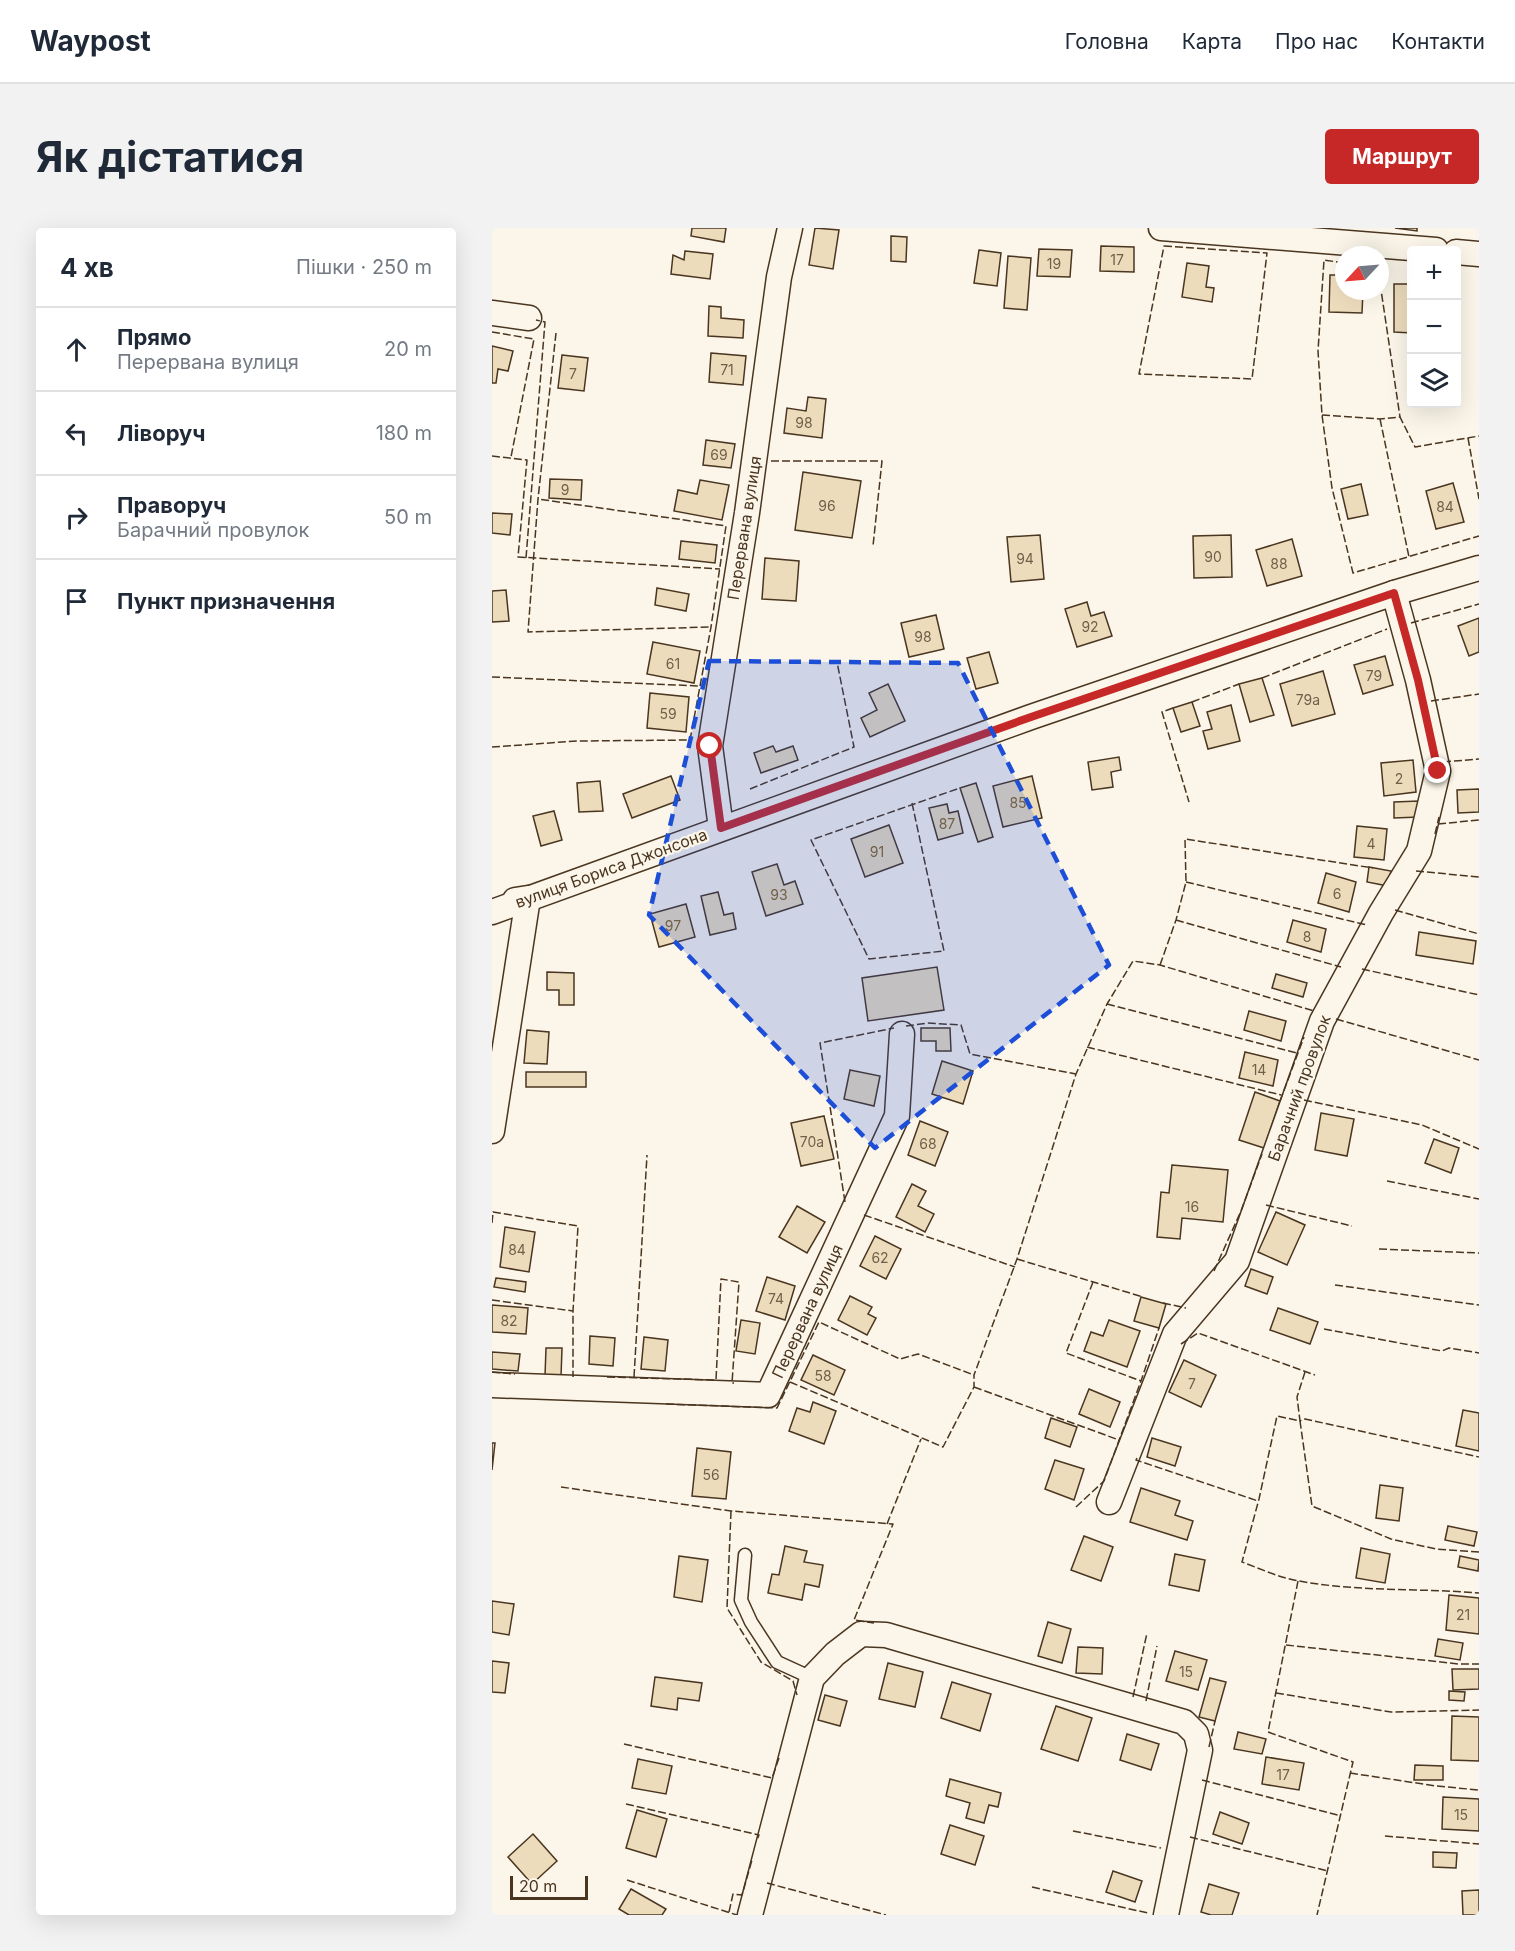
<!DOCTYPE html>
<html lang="uk">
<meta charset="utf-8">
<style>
body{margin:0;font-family:Inter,sans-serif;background:#f2f2f3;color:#1f2937}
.controls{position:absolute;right:18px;top:18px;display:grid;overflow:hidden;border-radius:6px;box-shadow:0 6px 24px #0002}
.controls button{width:54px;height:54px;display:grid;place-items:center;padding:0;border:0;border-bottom:2px solid #e0e1e3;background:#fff;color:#1f2937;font:30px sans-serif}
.compass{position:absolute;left:843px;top:18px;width:54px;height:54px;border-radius:50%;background:#fff;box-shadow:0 6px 24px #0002;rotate:244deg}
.scale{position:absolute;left:18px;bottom:15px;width:78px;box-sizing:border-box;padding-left:6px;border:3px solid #4a3520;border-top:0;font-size:16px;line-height:21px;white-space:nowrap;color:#4a3520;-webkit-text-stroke:4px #fbf6e9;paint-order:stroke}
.stop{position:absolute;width:18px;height:18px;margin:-14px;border:4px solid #c62828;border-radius:50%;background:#fff}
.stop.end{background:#c62828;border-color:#fff;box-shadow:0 2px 6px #0008}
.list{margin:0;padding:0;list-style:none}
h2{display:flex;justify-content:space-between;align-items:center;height:78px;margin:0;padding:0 24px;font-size:26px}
h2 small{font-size:20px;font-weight:400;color:#747a83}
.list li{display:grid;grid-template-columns:39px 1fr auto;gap:18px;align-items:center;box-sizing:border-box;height:84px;padding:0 24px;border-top:2px solid #e0e1e3}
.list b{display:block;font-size:22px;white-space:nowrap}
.list p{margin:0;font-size:20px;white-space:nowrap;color:#747a83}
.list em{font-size:20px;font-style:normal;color:#747a83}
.icon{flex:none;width:33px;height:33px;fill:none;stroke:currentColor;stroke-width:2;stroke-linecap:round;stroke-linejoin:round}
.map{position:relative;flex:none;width:987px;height:1687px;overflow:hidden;border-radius:6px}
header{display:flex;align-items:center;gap:36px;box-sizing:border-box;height:84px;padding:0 30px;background:#fff;border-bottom:2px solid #e0e1e3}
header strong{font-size:28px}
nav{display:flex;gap:33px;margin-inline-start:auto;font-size:21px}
.intro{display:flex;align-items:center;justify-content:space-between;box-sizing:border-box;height:144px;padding:0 36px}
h1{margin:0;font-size:42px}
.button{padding:15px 27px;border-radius:6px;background:#c62828;color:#fff;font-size:21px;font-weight:700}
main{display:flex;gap:36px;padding:0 36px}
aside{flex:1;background:#fff;border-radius:6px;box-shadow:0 6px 24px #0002}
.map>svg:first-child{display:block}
</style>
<header>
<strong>Waypost</strong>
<nav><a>Головна</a><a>Карта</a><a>Про нас</a><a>Контакти</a></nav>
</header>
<div class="intro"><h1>Як дістатися</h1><a class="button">Маршрут</a></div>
<main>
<aside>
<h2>4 хв<small>Пішки · 250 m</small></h2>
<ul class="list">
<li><svg class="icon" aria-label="ahead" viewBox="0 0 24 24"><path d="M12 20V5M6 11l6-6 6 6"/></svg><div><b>Прямо</b><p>Перервана вулиця</p></div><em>20 m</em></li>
<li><svg class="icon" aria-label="left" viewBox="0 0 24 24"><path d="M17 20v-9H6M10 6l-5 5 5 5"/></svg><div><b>Ліворуч</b></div><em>180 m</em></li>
<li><svg class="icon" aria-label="right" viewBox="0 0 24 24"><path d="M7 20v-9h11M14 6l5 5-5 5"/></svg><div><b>Праворуч</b><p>Барачний провулок</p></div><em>50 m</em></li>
<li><svg class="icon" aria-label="arrive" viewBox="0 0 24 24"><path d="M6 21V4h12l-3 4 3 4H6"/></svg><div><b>Пункт призначення</b></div></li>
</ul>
</aside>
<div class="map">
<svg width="987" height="1687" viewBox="0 0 987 1687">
<rect width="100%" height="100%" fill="#fbf6e9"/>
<!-- building -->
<g fill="#ecdcbc" stroke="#4a3520" stroke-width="1.5">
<path d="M200,0H234L232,14L199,8Z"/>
<path d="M323,0L347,2L341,41L317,37Z"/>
<path d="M903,0H925V3Z"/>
<path d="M399,8L415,9L414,34L399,33Z"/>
<path d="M609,18L642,19V44L608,43Z"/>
<path d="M547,21L580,22L578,49L545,48Z"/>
<path d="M487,22L509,25L505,58L482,55Z"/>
<path d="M193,23L221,26L218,51L179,46L181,27L192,32Z"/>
<path d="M516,28L539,30L535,82L512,80Z"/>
<path d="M695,35L717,38L714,59L722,60L720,74L690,69Z"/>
<path d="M838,47H852V63H871L870,85L837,84Z"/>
<path d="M902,56H920V105L902,104Z"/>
<path d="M217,78L229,79V90L252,92L251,110L216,108Z"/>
<path d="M0,118L21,123L16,143L6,141L4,155H0Z"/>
<path d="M219,125L254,128L251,157L217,154Z"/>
<path d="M70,127L96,130L92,163L66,160Z"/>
<path d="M316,169L334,171L330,210L292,205L295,180L314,183Z"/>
<path d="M214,212L243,216L239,240L211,237Z"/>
<path d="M311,244L369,253L360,310L303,302Z"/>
<path d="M58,251L90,252L89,272L57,270Z"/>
<path d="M208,252L237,257L230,292L182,283L186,262L205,266Z"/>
<path d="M961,255L972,294L944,301L934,263Z"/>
<path d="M869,256L876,287L856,291L849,261Z"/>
<path d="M0,285L20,286L18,307L0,305Z"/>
<path d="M548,307L552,351L519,354L515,309Z"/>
<path d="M739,307L740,349L702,350L701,308Z"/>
<path d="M800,311L810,348L775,358L764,322Z"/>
<path d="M189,313L225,317L223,335L187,331Z"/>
<path d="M273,330L307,333L304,373L270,371Z"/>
<path d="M165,360L197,366L194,383L163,377Z"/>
<path d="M14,362L17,393L0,394V363Z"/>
<path d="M595,374L599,388L612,384L620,408L585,419L573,381Z"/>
<path d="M444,387L452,421L417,429L409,395Z"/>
<path d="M987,390V424L977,428L966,398Z"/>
<path d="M161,414L208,423L202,455L155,446Z"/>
<path d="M497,424L506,455L484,461L475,430Z"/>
<path d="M893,428L901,457L871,466L862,437Z"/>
<path d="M831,443L843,486L800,498L788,456Z"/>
<path d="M770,450L782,487L758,494L747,456Z"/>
<path d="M396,456L413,493L378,509L369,490L385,482L377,465Z"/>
<path d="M158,465L197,469L194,504L155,500Z"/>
<path d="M700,474L708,498L689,504L681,480Z"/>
<path d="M739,477L748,513L716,521L711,503L720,501L715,484Z"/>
<path d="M281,518L284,524L301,518L306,532L269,545L262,525Z"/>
<path d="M627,529L629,542L619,544L621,559L600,562L596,534Z"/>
<path d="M921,532L924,564L892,568L889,535Z"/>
<path d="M179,548L188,572L140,590L131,566Z"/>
<path d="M540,548L550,590L511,599L501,558Z"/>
<path d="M108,553L111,583L87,584L85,555Z"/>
<path d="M484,555L501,609L486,614L468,560Z"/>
<path d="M987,561V584L966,585L965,562Z"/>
<path d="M927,573V589L902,590V574Z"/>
<path d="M455,576L457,585L466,583L471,605L446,612L437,580Z"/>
<path d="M62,583L70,612L49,618L41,588Z"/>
<path d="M397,597L411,635L373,649L359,611Z"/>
<path d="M865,598L895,601L892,632L862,629Z"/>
<path d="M285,636L292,657L303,653L311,676L274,688L260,644Z"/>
<path d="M877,639L899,643L896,658L875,654Z"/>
<path d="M834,645L864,654L857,684L826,675Z"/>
<path d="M226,664L232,687L241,685L244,701L218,707L209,668Z"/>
<path d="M194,676L203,709L167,719L158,686Z"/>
<path d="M801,692L834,701L829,724L795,714Z"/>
<path d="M927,704L984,713L981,736L924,727Z"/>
<path d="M445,739L452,782L376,793L370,750Z"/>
<path d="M55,744L82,745V777H67V762H55Z"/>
<path d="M784,746L815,755L811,769L780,760Z"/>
<path d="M757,783L794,793L789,813L752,802Z"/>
<path d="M429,800H458L459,823H444V813H429Z"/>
<path d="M35,802L57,804L55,836L32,835Z"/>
<path d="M753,824L786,832L781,858L747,850Z"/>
<path d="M450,833L481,843L471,876L440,866Z"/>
<path d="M358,842L388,848L382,878L352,871Z"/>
<rect x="34" y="844" width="60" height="15"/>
<path d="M763,864L788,873L772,920L747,912Z"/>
<path d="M829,885L862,891L855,928L823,922Z"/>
<path d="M332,888L342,931L309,938L299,895Z"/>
<path d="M428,893L456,904L443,938L416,927Z"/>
<path d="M942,911L967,920L959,945L933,935Z"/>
<path d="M680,937L736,942L731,994L690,990L688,1011L665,1009L669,964L677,965Z"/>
<path d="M420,956L434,963L426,978L442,986L433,1004L404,989Z"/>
<path d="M305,978L333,994L315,1025L287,1009Z"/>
<path d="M784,984L813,997L795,1037L766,1024Z"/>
<path d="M13,999L43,1004L37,1044L8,1039Z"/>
<path d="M383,1008L409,1021L394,1051L368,1038Z"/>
<path d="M759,1041L781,1049L775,1066L753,1058Z"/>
<path d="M275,1049L303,1058L293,1092L264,1083Z"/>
<path d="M4,1050L34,1054L33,1064L2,1059Z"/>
<path d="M358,1068L380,1079L376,1086L384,1090L375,1107L346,1092Z"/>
<path d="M649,1069L674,1076L667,1100L642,1093Z"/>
<path d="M0,1077L36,1080L34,1106L0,1104Z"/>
<path d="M786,1080L826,1094L818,1116L778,1102Z"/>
<path d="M249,1092L268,1095L263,1126L244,1123Z"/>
<path d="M617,1092L648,1103L635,1139L592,1123L599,1104L611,1108Z"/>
<path d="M98,1108L123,1110L121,1138L97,1136Z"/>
<path d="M152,1109L176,1112L173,1143L149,1141Z"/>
<path d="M54,1120H70L69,1149L53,1148Z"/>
<path d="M0,1124L28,1126L26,1143L0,1141Z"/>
<path d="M321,1127L353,1142L342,1167L309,1152Z"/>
<path d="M692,1132L724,1147L709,1179L677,1164Z"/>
<path d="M597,1161L628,1174L618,1199L587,1186Z"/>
<path d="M321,1174L344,1183L332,1216L297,1203L305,1180L318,1184Z"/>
<path d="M971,1182L987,1185V1223L964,1218Z"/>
<path d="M559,1190L585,1199L578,1219L553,1210Z"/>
<path d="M660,1210L689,1219L683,1238L655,1229Z"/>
<path d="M0,1215H3L0,1242Z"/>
<path d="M205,1220L239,1224L234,1271L200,1268Z"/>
<path d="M563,1232L592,1241L582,1272L553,1261Z"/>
<path d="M888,1257L911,1260L907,1293L884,1290Z"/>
<path d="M649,1260L688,1273L683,1287L701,1293L695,1312L638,1294Z"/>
<path d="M956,1298L985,1304L982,1318L953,1312Z"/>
<path d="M592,1308L621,1319L609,1353L579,1342Z"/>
<path d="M293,1318L315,1323L312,1334L331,1337L327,1359L313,1356L310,1372L276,1365L280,1346L287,1347Z"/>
<path d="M869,1320L898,1326L893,1355L864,1350Z"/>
<path d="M683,1326L713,1332L707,1363L677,1357Z"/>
<path d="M187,1328L216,1332L210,1374L182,1369Z"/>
<path d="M968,1328L987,1332L986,1343L966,1339Z"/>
<path d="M957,1367L987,1370V1406L954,1402Z"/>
<path d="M0,1373L22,1376L17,1407L0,1404Z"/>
<path d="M556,1394L579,1401L570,1435L546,1428Z"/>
<path d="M946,1411L971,1415L968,1432L943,1428Z"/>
<path d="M586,1419L611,1420L610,1446L584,1445Z"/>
<path d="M683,1423L715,1432L706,1462L674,1453Z"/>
<path d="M0,1433L17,1435L13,1465L0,1464Z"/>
<path d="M396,1435L431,1444L423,1479L387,1471Z"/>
<path d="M960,1441H987V1461L961,1462Z"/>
<path d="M163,1449L210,1455L207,1473L186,1470L185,1482L159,1478Z"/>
<path d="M718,1450L734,1454L723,1493L707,1489Z"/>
<path d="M460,1454L499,1466L488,1503L449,1490Z"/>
<path d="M957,1463L973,1464L972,1473L957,1472Z"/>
<path d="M333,1467L355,1473L348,1498L326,1492Z"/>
<path d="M564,1478L600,1490L586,1533L549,1521Z"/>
<path d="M960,1488L987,1489V1533L959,1532Z"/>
<path d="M746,1504L774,1511L770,1526L742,1521Z"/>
<path d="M635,1506L667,1516L659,1542L628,1532Z"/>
<path d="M774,1529L812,1535L807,1562L770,1556Z"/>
<path d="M146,1531L180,1538L174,1566L140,1560Z"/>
<path d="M923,1537L951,1538V1552H922Z"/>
<path d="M458,1551L509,1565L506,1579L497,1577L492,1595L474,1590L478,1575L454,1568Z"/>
<path d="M951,1569L987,1571V1603L950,1601Z"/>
<path d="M145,1582L175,1591L164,1629L134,1620Z"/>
<path d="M728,1584L757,1595L750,1616L721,1606Z"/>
<path d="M458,1597L492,1608L483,1637L449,1626Z"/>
<path d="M41,1606L65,1633L40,1656L16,1629Z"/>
<path d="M941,1624L965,1625L964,1640L941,1639Z"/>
<path d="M621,1643L650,1653L643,1674L614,1664Z"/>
<path d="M717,1656L747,1665L740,1687H719L709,1684Z"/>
<path d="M139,1661L174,1681L170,1687H137L127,1681Z"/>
<path d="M987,1662V1687H971L970,1663Z"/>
</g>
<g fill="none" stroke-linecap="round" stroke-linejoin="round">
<defs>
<path id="service" d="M253,1327L249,1372L259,1394L285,1434L320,1450"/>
<g id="minor">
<path d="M669,0L944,22"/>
<path d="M964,24L987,26"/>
<path d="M0,85L37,90"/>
<path d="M229,600L218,518L255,285L287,49L298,0"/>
<path d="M0,684L539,489L902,365L987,340"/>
<path d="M0,903L36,670L23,672"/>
<path d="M0,1157L276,1167L405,888L410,806"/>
<path d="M617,1274L683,1106L745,1033L830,793L889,685L927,623L946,543L926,452L902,365"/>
<path d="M258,1687L320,1450L343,1426L369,1406L394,1407L692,1494L704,1506L708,1522L674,1687"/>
</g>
</defs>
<!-- service casing -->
<use href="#service" stroke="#4a3520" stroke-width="15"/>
<!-- minor casing -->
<use href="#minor" stroke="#4a3520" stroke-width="27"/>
<!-- service -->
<use href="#service" stroke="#fbf6e9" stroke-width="12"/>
<!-- minor -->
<use href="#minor" stroke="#fbf6e9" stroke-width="24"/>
<!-- fence -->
<g stroke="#4a3520" stroke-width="1.5" stroke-dasharray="8 3" stroke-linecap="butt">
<path d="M672,18L775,25L760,151L647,146Z"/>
<path d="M852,35L832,32L826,123L830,187L840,260L861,345L987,308"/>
<path d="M888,55L908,189"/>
<path d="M0,104L42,111L19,229"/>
<path d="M64,105L46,271L36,404L219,399"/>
<path d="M830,187L888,191L908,189L923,219L987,208"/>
<path d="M888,191L917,329"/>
<path d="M976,210L987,271"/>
<path d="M0,228L35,232L26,329L228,341"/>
<path d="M279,233H390L381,318"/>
<path d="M34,330L53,94L44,92"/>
<path d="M919,395L987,376"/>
<path d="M0,449L207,458"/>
<path d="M770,450L895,401"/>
<path d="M939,473L987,466"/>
<path d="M700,474L747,456"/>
<path d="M681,480L670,484L697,574"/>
<path d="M0,519L85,513L198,512L219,399L234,298L46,271"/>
<path d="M951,534L987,531"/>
<path d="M258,561L362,519L345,434"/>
<path d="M420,575L452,723L377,731L319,612L468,560"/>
<path d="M946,596L987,592"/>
<path d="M943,606L947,589"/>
<path d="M924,643L987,649"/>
<path d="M694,654L875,697"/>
<path d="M903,682L987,706"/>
<path d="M684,692L849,739"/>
<path d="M668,737L684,692L694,654L693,611L881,640"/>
<path d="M870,741L987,767"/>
<path d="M615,776L805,825"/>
<path d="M844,791L987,832"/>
<path d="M414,798L436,795L469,797L478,826L584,846"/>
<path d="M595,819L789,867"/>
<path d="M812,872L930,897L987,921"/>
<path d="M788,873L812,809"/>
<path d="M895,953L987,971"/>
<path d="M353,974L328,815L402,800"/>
<path d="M774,977L860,998"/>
<path d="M372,987L523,1039"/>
<path d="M0,995L1,984L86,998L81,1083V1149"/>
<path d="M887,1021L987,1025"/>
<path d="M525,1031L651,1069"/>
<path d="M722,1043L749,983L770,926"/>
<path d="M601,1054L574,1125L649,1153"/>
<path d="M843,1057L987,1077"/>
<path d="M0,1072L81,1083"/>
<path d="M671,1075L694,1080"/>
<path d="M832,1101L950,1123L957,1120L987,1125"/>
<path d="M689,1116L706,1105L823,1147"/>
<path d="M0,1144L23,1146"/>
<path d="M813,1144L805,1169L808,1193L813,1191L987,1229"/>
<path d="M115,1149L224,1152L229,1051L247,1054L240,1155H242"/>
<path d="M142,1149L155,927"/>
<path d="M298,1154L451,1219L482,1159V1147L525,1031L584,846L615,776L641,733L668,737L822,783"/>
<path d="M482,1159L627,1212"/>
<path d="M174,1176L285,1180L327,1094L408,1131L426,1126L482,1147"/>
<path d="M645,1230L644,1232L766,1273"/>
<path d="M69,1259L239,1283L401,1296L362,1392L382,1395"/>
<path d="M584,1279L612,1253L649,1153L667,1100"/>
<path d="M239,1283L235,1380L269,1434L301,1453L305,1467"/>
<path d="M395,1296L429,1211"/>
<path d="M987,1324L944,1321L899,1311L820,1278L808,1193L785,1188L767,1271L750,1334C769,1341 788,1350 807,1353C867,1364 927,1360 987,1365"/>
<path d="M806,1353L776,1504L861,1534L825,1687"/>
<path d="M794,1417L967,1436H987"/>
<path d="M784,1465L899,1484L987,1482"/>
<path d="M641,1469L655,1405"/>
<path d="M654,1473L665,1418"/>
<path d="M132,1516L280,1550L287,1530"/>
<path d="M717,1519L723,1493"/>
<path d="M858,1545L944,1558L987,1562"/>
<path d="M710,1552L849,1588"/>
<path d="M134,1576L267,1607L265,1612"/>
<path d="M581,1603L669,1620"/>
<path d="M893,1608L987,1616"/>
<path d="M698,1609L836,1643"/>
<path d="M135,1652L245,1687"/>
<path d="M275,1655L394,1687"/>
<path d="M540,1659L656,1685"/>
<path d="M237,1684L241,1666L250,1667L260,1632"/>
</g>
</g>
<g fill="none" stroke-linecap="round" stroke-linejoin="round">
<!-- route -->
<path stroke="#c62828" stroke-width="8" d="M218,518L229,600L539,489L902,365L926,452L946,543"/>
</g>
<!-- marked area -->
<path fill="#1d4ed8" fill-opacity="0.2" stroke="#1d4ed8" stroke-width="4.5" stroke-dasharray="12 8" stroke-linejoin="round" d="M217,433L466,435L617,737L383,920L157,687Z"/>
<g text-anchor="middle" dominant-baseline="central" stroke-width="4.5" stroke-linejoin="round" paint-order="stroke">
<!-- number labels -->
<g font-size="14" fill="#725f47">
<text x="625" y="31">17</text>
<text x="562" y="35">19</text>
<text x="235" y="141">71</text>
<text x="81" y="145">7</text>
<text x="312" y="194">98</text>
<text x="227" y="226">69</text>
<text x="73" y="261">9</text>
<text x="335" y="277">96</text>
<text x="953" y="278">84</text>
<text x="721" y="328">90</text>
<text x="533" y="330">94</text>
<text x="787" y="335">88</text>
<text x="598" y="398">92</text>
<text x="431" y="408">98</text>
<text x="181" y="435">61</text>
<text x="882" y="447">79</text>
<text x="816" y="471">79а</text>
<text x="176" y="485">59</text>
<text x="907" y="550">2</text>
<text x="526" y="574">85</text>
<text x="455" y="595">87</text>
<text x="879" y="615">4</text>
<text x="385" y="623">91</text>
<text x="845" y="665">6</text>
<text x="287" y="666">93</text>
<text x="181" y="697">97</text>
<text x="815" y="708">8</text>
<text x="767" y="841">14</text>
<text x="320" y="913">70а</text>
<text x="436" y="915">68</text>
<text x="700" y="978">16</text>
<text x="25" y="1021">84</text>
<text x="388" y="1029">62</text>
<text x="284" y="1070">74</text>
<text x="17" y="1092">82</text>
<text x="331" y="1147">58</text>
<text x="700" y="1155">7</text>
<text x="219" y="1246">56</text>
<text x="971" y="1386">21</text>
<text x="694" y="1443">15</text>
<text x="791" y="1546">17</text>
<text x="969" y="1586">15</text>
</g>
<!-- street labels -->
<g font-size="16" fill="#4a3520" stroke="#fbf6e9">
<text transform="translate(252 300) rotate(-81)">Перервана вулиця</text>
<text transform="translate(119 640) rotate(-20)">вулиця Бориса Джонсона</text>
<text transform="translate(807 860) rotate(-70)">Барачний провулок</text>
<text transform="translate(315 1083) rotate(-65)">Перервана вулиця</text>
</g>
</g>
</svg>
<div class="controls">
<button>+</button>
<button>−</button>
<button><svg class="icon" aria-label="layers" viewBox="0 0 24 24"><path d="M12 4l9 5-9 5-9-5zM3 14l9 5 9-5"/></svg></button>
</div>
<svg class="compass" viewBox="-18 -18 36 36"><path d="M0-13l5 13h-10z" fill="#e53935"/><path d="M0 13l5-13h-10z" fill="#747a83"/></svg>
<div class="scale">20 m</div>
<div class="stop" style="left:218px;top:518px"></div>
<div class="stop end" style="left:946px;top:543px"></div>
</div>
</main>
